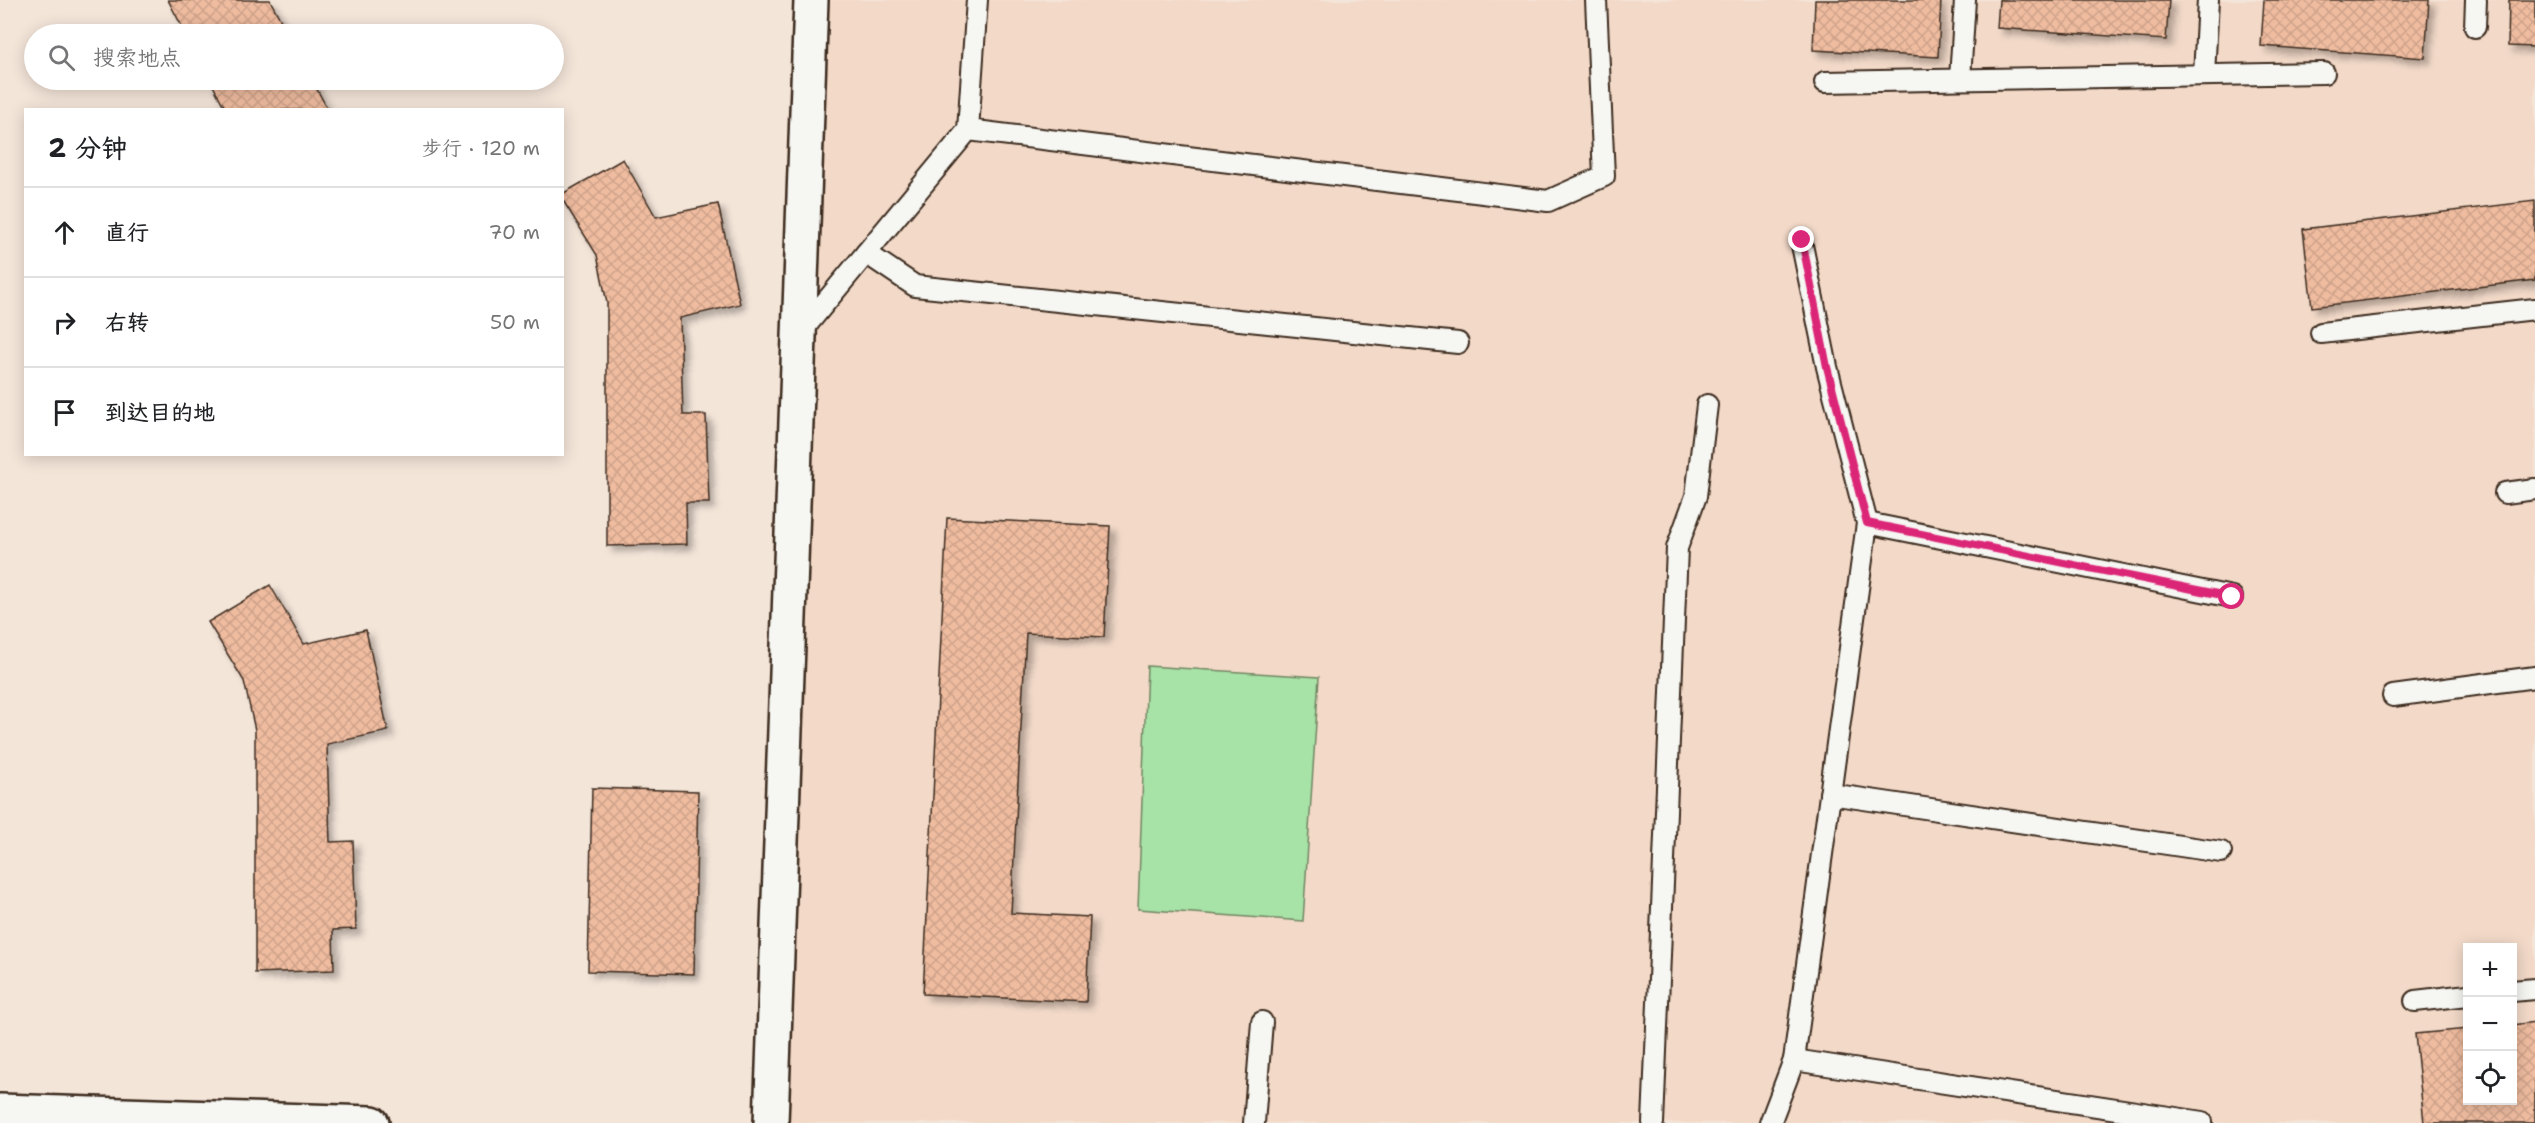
<!DOCTYPE html>
<html lang="zh">
<meta charset="utf-8">
<style>
body{margin:0;font-family:"Shantell Sans","LXGW WenKai TC",sans-serif;background:#f2f2f2;color:#202124}
.controls{position:absolute;right:18px;bottom:18px;display:grid;overflow:hidden;border-radius:0px;box-shadow:0 3px 15px #0003}
.controls button{width:54px;height:54px;display:grid;place-items:center;padding:0;border:0;border-bottom:2px solid #e0e0e0;background:#fff;color:#202124;font:30px sans-serif}
.stop{position:absolute;width:18px;height:18px;margin:-14px;border:4px solid #db2777;border-radius:50%;background:#fff}
.stop.end{background:#db2777;border-color:#fff;box-shadow:0 2px 6px #0008}
.list{margin:0;padding:0;list-style:none}
h2{display:flex;justify-content:space-between;align-items:center;height:78px;margin:0;padding:0 24px;font-size:26px}
h2 small{font-size:20px;font-weight:400;color:#757577}
.list li{display:grid;grid-template-columns:39px 1fr auto;gap:18px;align-items:center;box-sizing:border-box;height:90px;padding:0 24px;border-top:2px solid #e0e0e0}
.list b{display:block;font-size:22px;white-space:nowrap}
.list em{font-size:20px;font-style:normal;color:#757577}
.icon{flex:none;width:33px;height:33px;fill:none;stroke:currentColor;stroke-width:2;stroke-linecap:round;stroke-linejoin:round}
.map{position:relative;flex:none;width:2535px;height:1123px;overflow:hidden}
.search{position:absolute;background:#fff;box-shadow:0 3px 15px #0003;left:24px;top:24px;width:540px;height:66px;display:flex;align-items:center;gap:15px;box-sizing:border-box;padding:0 21px;border-radius:33px;color:#757577;font-size:22px}
.panel{position:absolute;background:#fff;box-shadow:0 3px 15px #0003;left:24px;top:108px;width:540px;height:348px;border-radius:0px}
.map>svg:first-child{display:block}
</style>
<div class="map">
<svg width="2535" height="1123" viewBox="0 0 2535 1123">
<defs>
<pattern id="building-cross-hatch" width="8" height="8" patternUnits="userSpaceOnUse" patternTransform="scale(1.5)"><rect width="8" height="8" fill="#efbca0"/><path d="M0 0l8 8M0 8l8-8" fill="none" stroke="#cea289"/></pattern>
<filter id="shadow"><feDropShadow dx="5.5" dy="5.5" stdDeviation="3" flood-color="#0004"/></filter>
</defs>
<rect width="100%" height="100%" fill="#f4e5d9"/>
<filter id="ink" filterUnits="userSpaceOnUse"><feTurbulence type="fractalNoise" baseFrequency=".0167" numOctaves="2"/><feDisplacementMap in="SourceGraphic" scale="12" xChannelSelector="R" yChannelSelector="G"/><feConvolveMatrix kernelMatrix="1 2 1 2 8 2 1 2 1" color-interpolation-filters="sRGB"/></filter>
<g filter="url(#ink)">
<!-- built -->
<path fill="#f2d9c8" fill-rule="evenodd" d="M795,0H2535V1123H756ZM2468,948H2512V1100H2468Z"/>
<!-- garden -->
<path fill="#a7e2a7" stroke="#718662" stroke-width="1.5" d="M1147,666L1319,677L1303,921L1138,909Z"/>
<!-- building -->
<g fill="url(#building-cross-hatch)" stroke="#3b2a1e" stroke-width="1.5" filter="url(#shadow)">
<path d="M168,0H270L288,34H186Z"/>
<path d="M1815,0H1941L1938,57L1813,50Z"/>
<path d="M1999,0H2169L2166,40L1997,28Z"/>
<path d="M2264,0H2429L2425,58L2261,46Z"/>
<path d="M2509,0H2535V47L2508,46Z"/>
<path d="M210,80H312L328,110H226Z"/>
<path d="M623,159L656,217L718,204L740,304L680,318L683,415H706L709,503H686L687,544L607,546V303L597,255L562,199V194Z"/>
<path d="M2535,201V280L2312,307L2303,229Z"/>
<path d="M947,518L1110,526L1104,637L1026,633L1011,913L1090,917L1086,1002L923,994Z"/>
<path d="M270,585L304,644L366,630L388,731L327,744L330,842L353,841L356,929L333,930L334,970L255,973V730L244,681L208,622Z"/>
<path d="M592,788L698,791L694,974L588,971Z"/>
<path d="M2535,1022V1123H2424L2415,1034L2468,1029V1100H2512V1025Z"/>
</g>
<g fill="none" stroke-linecap="round" stroke-linejoin="round">
<defs>
<g id="lane">
<path d="M2475,27L2476,0"/>
<path d="M2204,75L2208,0"/>
<path d="M1960,79L1965,0"/>
<path d="M1825,82L2324,73"/>
<path d="M968,130L1548,201L1604,176L1596,0"/>
<path d="M866,253L915,286L1458,343"/>
<path d="M800,333L968,130L977,0"/>
<path d="M2321,333L2535,309"/>
<path d="M2505,493L2535,489"/>
<path d="M1867,523L2232,597"/>
<path d="M2393,696L2535,677"/>
<path d="M1830,794L2221,852"/>
<path d="M2512,991L2535,989"/>
<path d="M2415,1001L2468,995"/>
<path d="M1794,1060L2202,1122"/>
<path d="M1254,1123L1262,1022"/>
<path d="M1653,1123L1677,548L1696,496L1707,405"/>
<path d="M1770,1123L1794,1060L1867,523L1827,367L1801,240"/>
</g>
<g id="street">
<path d="M0,1111L372,1123"/>
<path d="M771,1123L811,0"/>
</g>
</defs>
<!-- lane casing -->
<use href="#lane" stroke="#3b2a1e" stroke-width="24"/>
<!-- street casing -->
<use href="#street" stroke="#3b2a1e" stroke-width="38"/>
<!-- lane -->
<use href="#lane" stroke="#f6f6f2" stroke-width="20"/>
<!-- street -->
<use href="#street" stroke="#f6f6f2" stroke-width="33"/>
</g>
</g>
<g fill="none" stroke-linecap="round" stroke-linejoin="round" filter="url(#ink)">
<!-- route -->
<path stroke="#db2777" stroke-width="8" d="M1802,240L1827,367L1867,523L2232,597"/>
</g>
</svg>
<div class="controls">
<button>+</button>
<button>−</button>
<button><svg class="icon" aria-label="locate" viewBox="0 0 24 24"><circle cx="12" cy="12" r="6"/><path d="M12 2v4M12 18v4M2 12h4M18 12h4"/></svg></button>
</div>
<div class="stop" style="left:2232px;top:597px"></div>
<div class="stop end" style="left:1802px;top:240px"></div>
<div class="search"><svg class="icon" aria-label="search" viewBox="0 0 24 24"><circle cx="10" cy="10" r="6"/><path d="M15 15l6 6"/></svg>搜索地点</div>
<section class="panel">
<h2>2 分钟<small>步行 · 120 m</small></h2>
<ul class="list">
<li><svg class="icon" aria-label="ahead" viewBox="0 0 24 24"><path d="M12 20V5M6 11l6-6 6 6"/></svg><div><b>直行</b></div><em>70 m</em></li>
<li><svg class="icon" aria-label="right" viewBox="0 0 24 24"><path d="M7 20v-9h11M14 6l5 5-5 5"/></svg><div><b>右转</b></div><em>50 m</em></li>
<li><svg class="icon" aria-label="arrive" viewBox="0 0 24 24"><path d="M6 21V4h12l-3 4 3 4H6"/></svg><div><b>到达目的地</b></div></li>
</ul>
</section>
</div>
